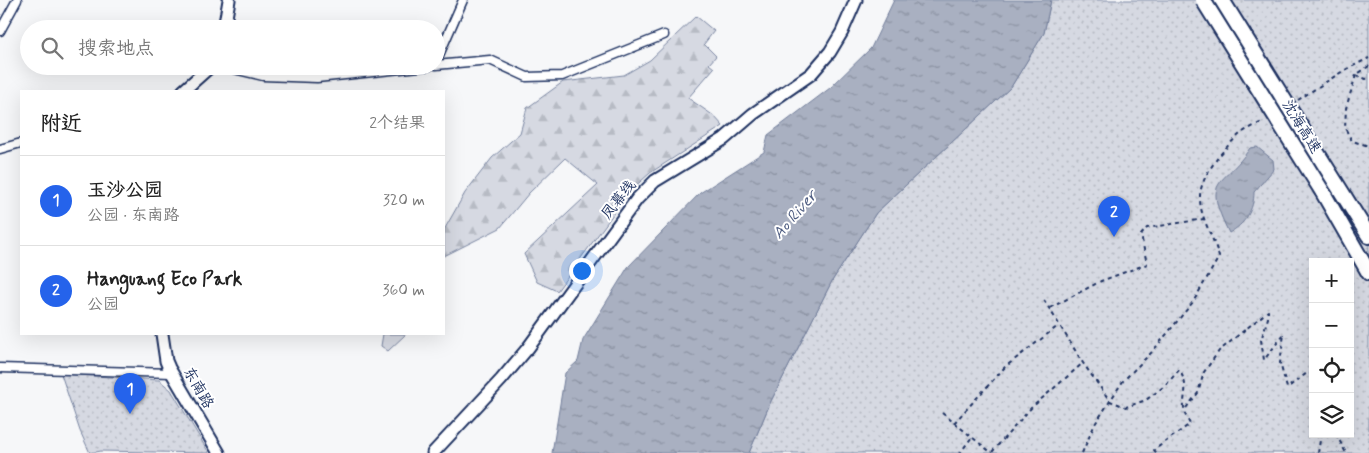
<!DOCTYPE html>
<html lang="zh">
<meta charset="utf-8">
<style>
body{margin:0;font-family:Mynerve,"LXGW WenKai TC",sans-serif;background:#f2f2f2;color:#222}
.controls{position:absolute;right:15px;bottom:15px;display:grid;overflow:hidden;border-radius:0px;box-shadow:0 5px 20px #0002}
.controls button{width:45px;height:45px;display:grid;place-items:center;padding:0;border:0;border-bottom:1px solid #e0e0e0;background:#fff;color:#222;font:25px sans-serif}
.you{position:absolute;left:581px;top:270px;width:18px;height:18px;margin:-12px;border:4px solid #fff;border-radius:50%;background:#1a73e8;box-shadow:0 0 0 8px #1a73e833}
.badge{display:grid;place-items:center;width:32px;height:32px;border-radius:50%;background:#2563eb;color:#fff;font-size:16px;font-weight:700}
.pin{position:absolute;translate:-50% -41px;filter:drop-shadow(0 1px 2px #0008)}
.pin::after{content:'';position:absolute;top:26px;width:18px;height:15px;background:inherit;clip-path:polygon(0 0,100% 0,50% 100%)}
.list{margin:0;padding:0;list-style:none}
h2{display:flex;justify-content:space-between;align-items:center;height:65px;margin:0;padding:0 20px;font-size:21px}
h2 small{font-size:16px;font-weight:400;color:#767676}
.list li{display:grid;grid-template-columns:32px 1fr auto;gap:15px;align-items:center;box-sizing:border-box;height:90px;padding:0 20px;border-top:1px solid #e0e0e0}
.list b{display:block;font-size:19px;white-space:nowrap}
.list p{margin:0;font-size:16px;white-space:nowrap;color:#767676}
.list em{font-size:16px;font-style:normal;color:#767676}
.icon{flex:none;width:28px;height:28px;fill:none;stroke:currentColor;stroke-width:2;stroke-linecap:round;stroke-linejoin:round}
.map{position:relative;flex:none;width:1369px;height:453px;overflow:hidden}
.search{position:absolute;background:#fff;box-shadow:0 5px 20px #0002;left:20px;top:20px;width:425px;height:55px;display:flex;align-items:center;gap:12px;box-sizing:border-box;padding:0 18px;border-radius:28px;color:#767676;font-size:19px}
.panel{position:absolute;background:#fff;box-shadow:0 5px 20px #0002;left:20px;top:90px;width:425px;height:245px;border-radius:0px}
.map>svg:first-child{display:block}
</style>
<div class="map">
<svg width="1369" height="453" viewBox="0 0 1369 453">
<defs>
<pattern id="grass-dots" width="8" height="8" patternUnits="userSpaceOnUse" patternTransform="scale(1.25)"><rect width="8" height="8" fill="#d6d9e2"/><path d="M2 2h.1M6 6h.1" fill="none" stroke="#b7bbc4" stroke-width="1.8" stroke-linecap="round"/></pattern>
<pattern id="forest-firs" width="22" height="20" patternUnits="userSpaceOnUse" patternTransform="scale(1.25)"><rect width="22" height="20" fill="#d6d9e2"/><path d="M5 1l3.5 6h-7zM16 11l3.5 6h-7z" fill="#b7bbc4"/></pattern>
<pattern id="water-ripples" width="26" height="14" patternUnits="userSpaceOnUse" patternTransform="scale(1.25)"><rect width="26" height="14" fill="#a9b0c1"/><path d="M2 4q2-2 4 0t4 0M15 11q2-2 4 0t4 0" fill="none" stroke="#8990a0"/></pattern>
</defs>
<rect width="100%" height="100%" fill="#f6f7f9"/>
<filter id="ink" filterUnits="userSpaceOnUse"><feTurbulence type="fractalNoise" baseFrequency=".02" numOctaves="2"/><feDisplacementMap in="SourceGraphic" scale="10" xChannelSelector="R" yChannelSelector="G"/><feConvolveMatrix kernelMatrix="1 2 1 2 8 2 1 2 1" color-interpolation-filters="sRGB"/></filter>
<g filter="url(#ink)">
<!-- grass -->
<g fill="url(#grass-dots)" stroke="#7884a0" fill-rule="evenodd">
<path d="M1051,0H1369V453H749L771,401L832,281L876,213L1011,87L1044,33ZM1313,262H1350V434H1313Z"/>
<path d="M61,374L159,380L171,390L209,453L101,451L90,453L80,431Z"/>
</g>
<!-- forest -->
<g fill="url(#forest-firs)" stroke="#7884a0">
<path d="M696,16L714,31L704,44L716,56L709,64L714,68L688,98L714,116L723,126L650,173L630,191L557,291L537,282L524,254L598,185L565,158L529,193L500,228L444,256V230L465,193L492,158L520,133L527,108L563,82L624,75L650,60Z"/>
<path d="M383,334H406L388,351L381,346Z"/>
</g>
<!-- water -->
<g fill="url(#water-ripples)" stroke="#707c99">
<path d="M894,0H1051L1044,33L1011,87L876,213L832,281L771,401L749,453H552L565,373L578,361L583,340L628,267L700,193L764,152L768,135L830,88L871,48Z"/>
<path d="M1257,147L1273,160L1274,169L1254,192C1254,210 1245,224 1229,233C1201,176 1223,188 1250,148Z"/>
</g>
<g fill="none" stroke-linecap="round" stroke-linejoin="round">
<defs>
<g id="street">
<path d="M0,31L17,0"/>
<path d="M436,62L463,0"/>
<path d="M436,65L490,60L527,77L562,76L664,35"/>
<path d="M221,66L263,76L317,78L429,66"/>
<path d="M0,149L21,143"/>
<path d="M0,368L172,373"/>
</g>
<g id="secondary">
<path d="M224,29L229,0"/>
<path d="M183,91L211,66"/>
<path d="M162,334L166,361L169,368L219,453"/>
<path d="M433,453L501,380L528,348L637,199L655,181L724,139L753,114L811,74L830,52L842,32L856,0"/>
</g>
<g id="highway">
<path d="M1336,183L1369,236"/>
<path d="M1322,191L1369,273"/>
</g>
</defs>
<!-- street casing -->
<use href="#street" stroke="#1b2f5e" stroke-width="11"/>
<!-- secondary casing -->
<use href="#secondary" stroke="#1b2f5e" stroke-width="15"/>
<!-- highway casing -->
<use href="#highway" stroke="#1b2f5e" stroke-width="18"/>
<!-- path -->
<g stroke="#1b2f5e" stroke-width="2" stroke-dasharray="4 4" stroke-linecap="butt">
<path d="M1369,66L1356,75L1346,108L1345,128L1352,141L1369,146"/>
<path d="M1356,75L1366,79L1369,78"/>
<path d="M1298,100L1343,71L1369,58"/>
<path d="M1044,300L1083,363L1110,401L1126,407L1146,400L1166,385L1179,370C1190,387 1183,393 1184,409C1184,414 1188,420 1190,424L1154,450L1157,453"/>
<path d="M1050,308L1101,281L1147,264L1141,235L1147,228L1204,219"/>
<path d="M1186,408L1198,393L1204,372L1219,351L1268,311V318L1261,340L1264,360L1284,334L1280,363L1287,388L1307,373L1313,374"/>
<path d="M942,413L972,437L960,453"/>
<path d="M954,423L1005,367L1058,326"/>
<path d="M1336,434L1346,453"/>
<path d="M973,438L992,453"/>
<path d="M992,452L1031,408L1083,363"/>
<path d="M1082,453L1095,424L1123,381L1152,352L1193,302L1219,257C1214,237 1200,219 1200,198C1199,177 1225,147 1240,134C1247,129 1256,125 1264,121"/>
<path d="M1318,453L1321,434"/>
</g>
<!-- street -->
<use href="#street" stroke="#fff" stroke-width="8"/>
<!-- secondary -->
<use href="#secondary" stroke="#fff" stroke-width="11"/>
<!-- highway -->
<use href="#highway" stroke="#fff" stroke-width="14"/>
<defs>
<g id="highway-bridge">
<path d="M1203,0L1322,191"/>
<path d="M1222,0L1336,183"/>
</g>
</defs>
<!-- highway-bridge casing -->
<use href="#highway-bridge" stroke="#1b2f5e" stroke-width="18" stroke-linecap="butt"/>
<!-- highway-bridge -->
<use href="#highway-bridge" stroke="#fff" stroke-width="14"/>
</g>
</g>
<g text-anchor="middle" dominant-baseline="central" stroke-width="4" stroke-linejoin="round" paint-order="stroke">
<!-- street labels -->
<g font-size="15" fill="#1b2f5e" stroke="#fff">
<text transform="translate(1301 127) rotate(58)">沈海高速</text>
<text transform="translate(619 200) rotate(-51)">凤幕线</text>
<text transform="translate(198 388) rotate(60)">东南路</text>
</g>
<!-- water labels -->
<g font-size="16" font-style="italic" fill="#4d5c81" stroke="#fff">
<text transform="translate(795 215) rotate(-49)">Ao River</text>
</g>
</g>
</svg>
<div class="controls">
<button>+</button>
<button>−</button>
<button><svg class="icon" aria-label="locate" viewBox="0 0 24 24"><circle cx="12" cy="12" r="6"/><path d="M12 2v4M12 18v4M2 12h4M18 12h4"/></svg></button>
<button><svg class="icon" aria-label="layers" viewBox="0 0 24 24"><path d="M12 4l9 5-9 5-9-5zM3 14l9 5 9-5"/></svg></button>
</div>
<div class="you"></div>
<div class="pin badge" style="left:130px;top:414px">1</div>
<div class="pin badge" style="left:1114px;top:237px">2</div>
<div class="search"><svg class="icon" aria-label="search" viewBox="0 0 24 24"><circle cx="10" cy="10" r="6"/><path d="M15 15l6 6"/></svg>搜索地点</div>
<section class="panel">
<h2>附近<small>2个结果</small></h2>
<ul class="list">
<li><span class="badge">1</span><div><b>玉沙公园</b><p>公园 · 东南路</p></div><em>320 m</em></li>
<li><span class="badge">2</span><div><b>Hanguang Eco Park</b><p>公园</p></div><em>360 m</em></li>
</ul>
</section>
</div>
